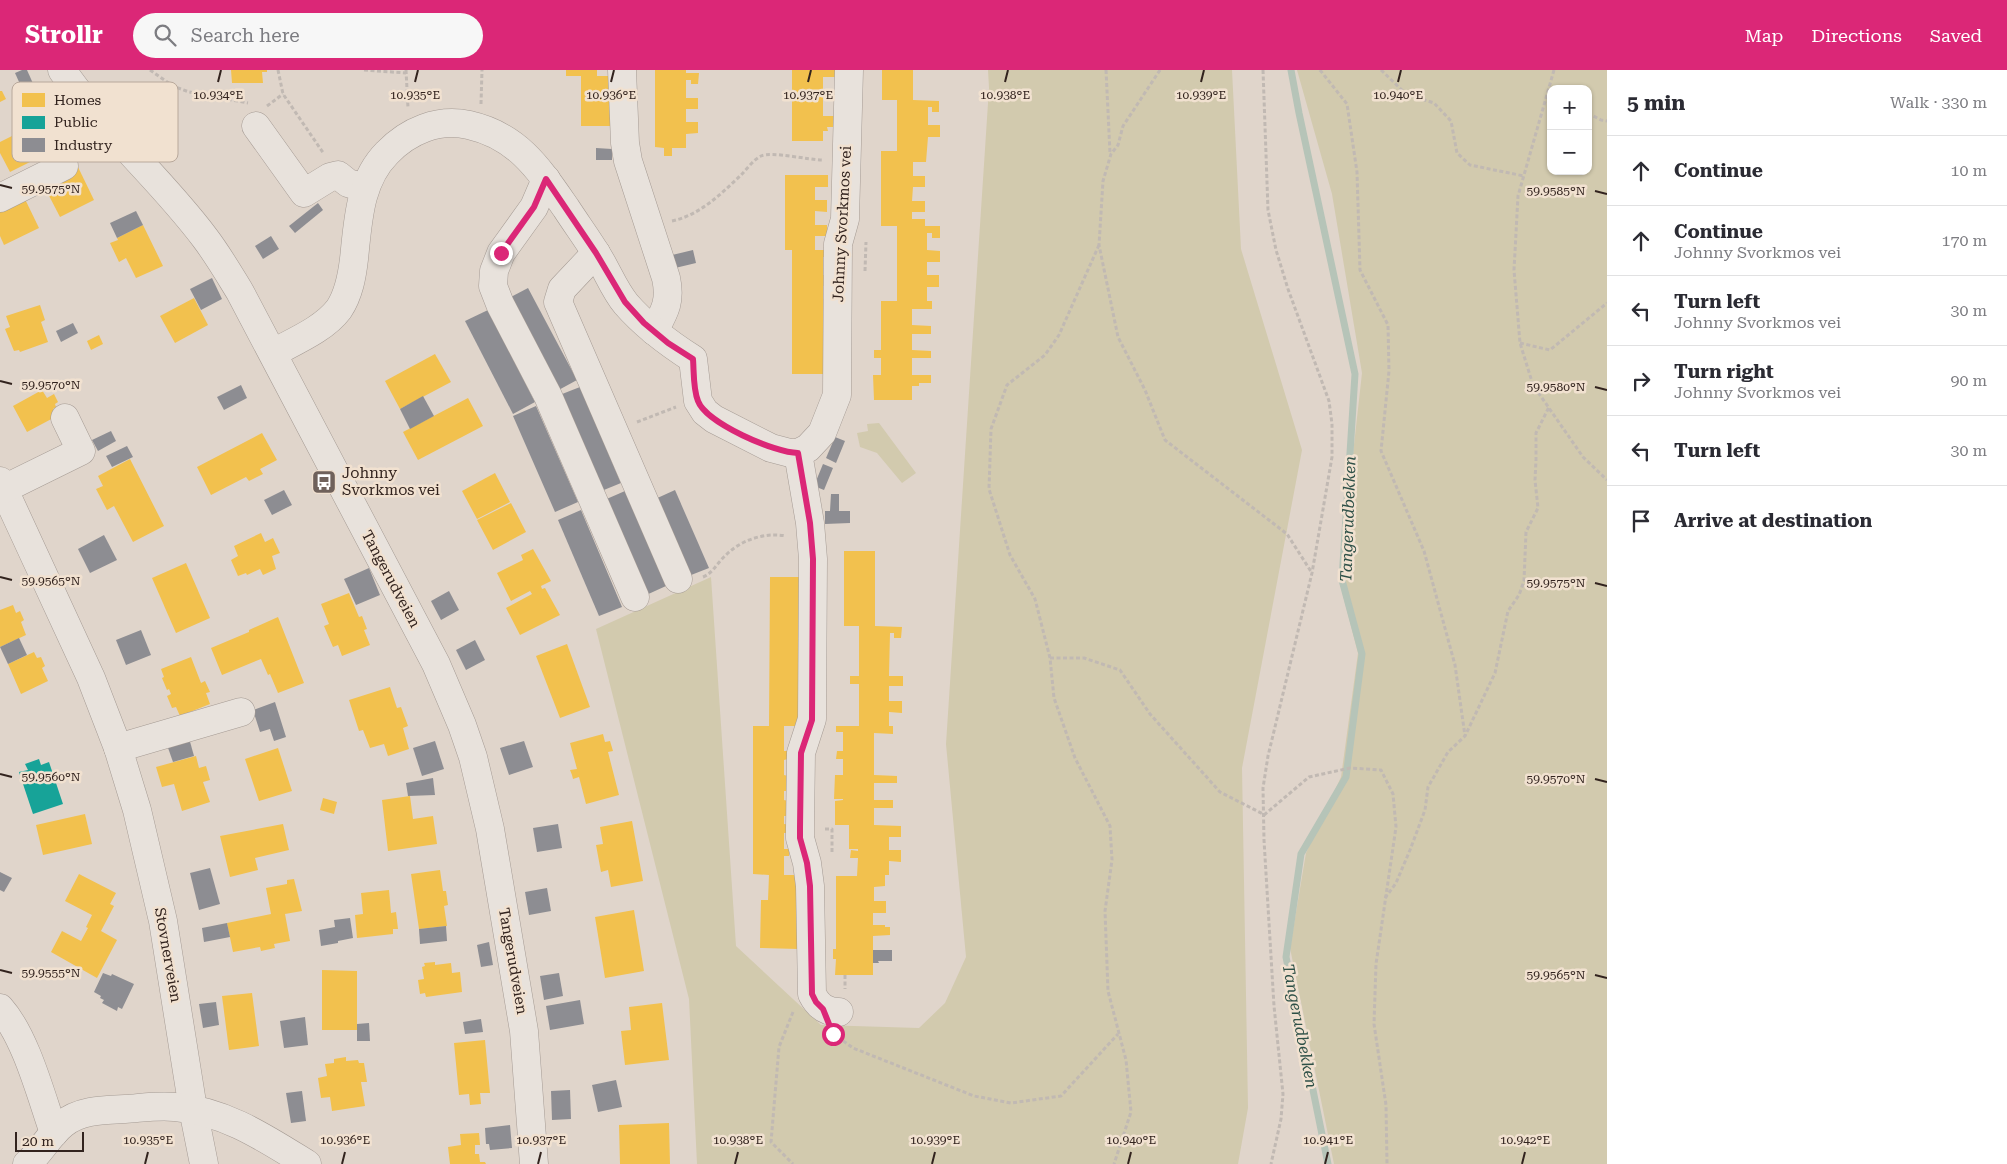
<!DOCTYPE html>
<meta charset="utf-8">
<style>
body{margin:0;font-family:"Roboto Serif",serif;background:#f7f7f7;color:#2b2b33}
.controls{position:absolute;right:15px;top:15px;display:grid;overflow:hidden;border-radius:10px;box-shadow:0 1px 4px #0004}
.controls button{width:45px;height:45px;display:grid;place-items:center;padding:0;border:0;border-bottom:1px solid #e1e1e2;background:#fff;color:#2b2b33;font:25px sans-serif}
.scale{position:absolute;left:15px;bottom:12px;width:69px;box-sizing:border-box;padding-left:5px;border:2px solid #32231e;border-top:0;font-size:14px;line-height:18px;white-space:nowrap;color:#32231e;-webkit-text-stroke:4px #f1e1d0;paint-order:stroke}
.stop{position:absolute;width:15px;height:15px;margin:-11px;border:4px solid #db2777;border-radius:50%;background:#fff}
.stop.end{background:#db2777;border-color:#fff;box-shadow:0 1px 5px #0008}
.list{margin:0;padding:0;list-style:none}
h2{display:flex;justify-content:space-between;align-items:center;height:65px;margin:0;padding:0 20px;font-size:21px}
h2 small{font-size:16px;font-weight:400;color:#7c7c81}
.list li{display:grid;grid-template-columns:32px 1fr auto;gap:15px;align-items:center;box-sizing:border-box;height:70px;padding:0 20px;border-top:1px solid #e1e1e2}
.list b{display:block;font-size:19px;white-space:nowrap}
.list p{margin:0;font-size:16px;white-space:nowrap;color:#7c7c81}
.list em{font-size:16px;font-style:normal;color:#7c7c81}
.icon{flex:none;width:28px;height:28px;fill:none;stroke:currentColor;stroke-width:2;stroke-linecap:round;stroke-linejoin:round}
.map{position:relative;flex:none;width:1607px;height:1094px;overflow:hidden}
header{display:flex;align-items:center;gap:30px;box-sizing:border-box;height:70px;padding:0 25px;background:#db2777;color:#fff}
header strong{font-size:24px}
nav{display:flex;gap:28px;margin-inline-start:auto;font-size:18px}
.search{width:350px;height:45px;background:#f7f7f7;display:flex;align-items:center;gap:12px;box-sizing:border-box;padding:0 18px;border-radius:28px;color:#7c7c81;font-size:19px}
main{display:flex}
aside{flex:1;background:#fff}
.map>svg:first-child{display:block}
</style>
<header>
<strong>Strollr</strong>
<div class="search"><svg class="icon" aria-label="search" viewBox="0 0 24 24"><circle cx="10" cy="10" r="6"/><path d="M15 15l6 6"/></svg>Search here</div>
<nav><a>Map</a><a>Directions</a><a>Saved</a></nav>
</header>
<main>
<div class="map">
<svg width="1607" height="1094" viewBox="0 0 1607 1094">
<rect width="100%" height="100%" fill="#e0d5cb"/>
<!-- green -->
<g fill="#d2caae" fill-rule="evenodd">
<path d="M988,0H1232L1241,179L1302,380L1242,698L1248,1038L1238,1094H697L689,929L596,559L711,507L736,876L821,955L919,958L945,933L966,887L946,674L989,18Z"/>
<path d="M1297,0H1607V1094H1334L1290,878L1306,783L1341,707L1358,583L1339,510L1362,303L1332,124ZM1551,19H1588V101H1551Z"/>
<path d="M879,353L916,403L902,413L877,383L860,377L857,363L868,361L867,354Z"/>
</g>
<!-- homes -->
<g fill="#f2c14e">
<path d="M231,0H267V2H262L263,13H232Z"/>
<path d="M566,0H597V6H611V56H581V6H566Z"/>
<path d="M655,0H686V3H699L698,14H691V10H686V28H698V39H686V52H698V63L686,64V78H672V86H664V78L655,77Z"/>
<path d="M792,0H835V7H823V46H835L836,57H827L828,61H823V71H792Z"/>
<path d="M882,0H913V30L939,31V42H932V37H928V55H940V67H928L926,92H913V106H925V117H913L912,131H925V142H912V149H925V156H940V168H932V163H927V180L940,181V192H927V205H939V217H927V231H932V239H912V255L931,256V264H912V280L931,281V288H912V305H931V313H919V316H912V330H874L873,305H881V288H874V280H881V231H897V156H881V81H897V30H882Z"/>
<path d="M0,21H2L6,29L0,32Z"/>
<path d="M26,59L40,87L10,102L0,83V72Z"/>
<path d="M78,97L94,130L60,147L45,118L64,103Z"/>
<path d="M785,105H828V117H815V130H827V142L815,141V155H827V166H815V180H833L827,187H823V205H832V216H823V229H832V241H823V254H833L832,265H823V278H832V289H823V304H792V180H785Z"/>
<path d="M23,125L39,158L4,175L0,166V141Z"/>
<path d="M143,155L163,196L136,208L126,188L119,192L110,173L118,170L117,168Z"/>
<path d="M194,228L208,255L175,273L160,246Z"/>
<path d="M40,235L45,250L41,252L48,272L20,282L19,280L14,281L5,259L10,257L6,246Z"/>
<path d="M99,265L103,274L91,280L87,271Z"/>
<path d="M435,284L451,312L400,339L385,311Z"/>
<path d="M42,320L47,328L54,324L58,332L55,334L56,337L53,339L57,346L27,362L13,336Z"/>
<path d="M468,328L483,356L418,390L403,362Z"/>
<path d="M262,363L277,390L260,399L263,404L249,411L246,407L211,425L197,397Z"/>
<path d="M130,389L164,456L133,472L114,436L107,440L96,419L103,416L98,406Z"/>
<path d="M495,403L510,432L477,449L462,421Z"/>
<path d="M511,433L526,462L493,480L477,450Z"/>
<path d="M261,463L265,472L273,468L280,483L272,486L276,499L263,505L260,499L247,505L246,503L238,506L231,490L238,486L234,476Z"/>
<path d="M533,479L551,511L541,516L542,519L545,518L560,545L520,565L506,538L532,524L530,521L511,531L497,503L523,490L521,485Z"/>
<path d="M844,481H875V556L902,557L901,568H894V563H890L889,606H903V616H889V631H902V643L889,642V656H893V664L874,663V705L897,706V713H874V730H893V738H874V755L901,756V767H889V780H901V792L889,791V805H885V816L874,817V831H886V843H873V855H885V857H890V865L873,866V905H835L836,889H833V879H836V806H857L858,788H850L851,780L858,781V779H849V755H835V731L843,730V729H834L835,705H843V689H836L837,681H843V662H836V656H859V614H850V606H859V556H844Z"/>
<path d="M186,493L210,548L176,563L152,508Z"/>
<path d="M770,507H800V656H784V681H794L788,689L784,690V705L788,706L794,721H784V730L788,731L794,746H784V754L794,755L788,763H784V779H789V786H784V805H799L798,879L760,878L761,830H768L769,805L753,804V656H769Z"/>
<path d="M349,523L359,547L362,546L367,559L364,560L370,575L342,586L338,575L333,577L324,556L329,554L321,534Z"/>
<path d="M13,535L16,543L20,541L24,550L21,552L26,565L0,577V540Z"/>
<path d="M278,547L304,613L278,623L270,604L268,605L261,589L222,605L211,578L249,562V560Z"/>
<path d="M567,574L590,637L560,648L536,586Z"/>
<path d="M34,582L37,588L41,587L45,596L42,598L48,611L21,624L8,594Z"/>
<path d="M191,587L201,613L205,611L210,622L206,623L210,634L180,646L176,637L172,638L167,626L171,624L169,619L167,620L162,608L164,607L161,599Z"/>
<path d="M390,617L397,638L401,637L408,656L403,658L409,679L388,686L384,674L370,678L363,660L359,661L349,630Z"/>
<path d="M603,664L605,672L610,671L613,681L608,682L619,725L586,734L579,707L573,709L572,705L570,700L577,699L570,673Z"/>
<path d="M278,678L292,721L259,731L245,689Z"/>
<path d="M196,686L199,698L206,696L210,710L203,712L210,732L182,741L174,714L162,717L156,697Z"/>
<path d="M410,726L413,749L433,746L437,774L388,781L382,730Z"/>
<path d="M323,728L337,732L334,744L320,740Z"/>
<path d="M85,744L92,774L43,785L36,755Z"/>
<path d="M632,751L643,811L611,817L608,800L601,802L596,775L603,774L600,757Z"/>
<path d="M283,754L289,780L255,788L258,800L230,807L220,766Z"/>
<path d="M440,800L443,821H446L448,835L444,836L447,856L419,859L411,804Z"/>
<path d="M79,804L116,823L110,834L114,836L101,861L117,870L97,908L51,882L62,861L81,871L88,858L86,857L92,845L65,831Z"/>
<path d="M294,809L302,841L285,844L290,871L274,874L275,878L261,881L260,877L233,882L227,853L271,844L266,818L287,814V810Z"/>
<path d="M389,820L391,843L396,842L398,859H393V864L357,868L355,845L363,844L361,823Z"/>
<path d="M634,840L644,901L605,908L595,847Z"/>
<path d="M435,892V895L451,893L452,903L460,902L462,922L426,927L425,923L420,924L418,910L424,909L422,897L425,896L424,893Z"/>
<path d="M322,900L357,901V960H322Z"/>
<path d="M252,923L259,976L229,980L222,926Z"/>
<path d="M662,933L669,990L625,995L621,961L631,960L629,937Z"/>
<path d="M485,970L490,1023H480L481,1034L470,1035L469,1024L459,1025L454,973Z"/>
<path d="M346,987V991L358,990L359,993H364L367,1012H361L365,1036L332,1041L330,1027L321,1028L318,1008L327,1006L325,994L334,993V989Z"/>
<path d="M669,1053L670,1094H620L619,1055Z"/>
<path d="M479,1063L480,1075H475V1084H479L480,1092H485L486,1094H450L448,1077L461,1075L460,1064Z"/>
</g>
<!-- public -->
<path fill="#17a398" d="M39,689L41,695L49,692L63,734L33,744L19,702L28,700L25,694Z"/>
<!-- industry -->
<g fill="#8d8d92">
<path d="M22,0H27L35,18L24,23L15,3Z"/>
<path d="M596,78L612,79V90H596Z"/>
<path d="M318,133L323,140L295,163L289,156Z"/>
<path d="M136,141L143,155L117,168L110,153Z"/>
<path d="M271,166L279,179L263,189L255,176Z"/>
<path d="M693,180L696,193L671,199L668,186Z"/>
<path d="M212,208L222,229L201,240L190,219Z"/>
<path d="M528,218L577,310L555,322L507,229Z"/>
<path d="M488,240L535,332L513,344L465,251Z"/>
<path d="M73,253L78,263L61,272L56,261Z"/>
<path d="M241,315L247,328L224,340L217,327Z"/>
<path d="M580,317L621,413L599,422L557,326Z"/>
<path d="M423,326L434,346L410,359L400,339Z"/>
<path d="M536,336L578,432L555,442L513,346Z"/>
<path d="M111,361L116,371L98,381L92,370Z"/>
<path d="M835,367L845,371L836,393L826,388Z"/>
<path d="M127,376L133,387L112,397L106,386Z"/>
<path d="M823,394L833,398L824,420L814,416Z"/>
<path d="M284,420L292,435L272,445L264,430Z"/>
<path d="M675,420L709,498L686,507L653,430Z"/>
<path d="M625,421L666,516L644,526L602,431Z"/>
<path d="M831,424H839V441H850V453L825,454V441H830Z"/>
<path d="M581,440L622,537L599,546L558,450Z"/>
<path d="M104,465L117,490L90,503L78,479Z"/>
<path d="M369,498L380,525L356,535L344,509Z"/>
<path d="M449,521L459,540L441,550L431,531Z"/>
<path d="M141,560L151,585L126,595L116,570Z"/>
<path d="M19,568L27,585L8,594L0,577Z"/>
<path d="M475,570L485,590L466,600L456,580Z"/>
<path d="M275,632L286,667L274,671L270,659L260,662L253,640Z"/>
<path d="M189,668L194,686L173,692L167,675Z"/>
<path d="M435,671L444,699L422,706L413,678Z"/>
<path d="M524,671L533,697L509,705L500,678Z"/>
<path d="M433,708L435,725L408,726L406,713Z"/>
<path d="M558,754L562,778L537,782L533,758Z"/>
<path d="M210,798L220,834L199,840L190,803Z"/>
<path d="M0,802L12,808L4,822L0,820Z"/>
<path d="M547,818L551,841L529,845L525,822Z"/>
<path d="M350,848L353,868L338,871V873L321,876L319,860L335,857L334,850Z"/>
<path d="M227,853L230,867L204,872L202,858Z"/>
<path d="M446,856L447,871L420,874L419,859Z"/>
<path d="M489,872L493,895L481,897L477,875Z"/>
<path d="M873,880H892V891H878L879,893H873Z"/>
<path d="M103,903L111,906L112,904L134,914L122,939L118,937L117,941L102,933L104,930L100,928L101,926L94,922Z"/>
<path d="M559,903L563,926L544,930L540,906Z"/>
<path d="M580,930L584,954L550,960L546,936Z"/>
<path d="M216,932L219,955L203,958L199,934Z"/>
<path d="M305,947L308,975L284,978L280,951Z"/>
<path d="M481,949L483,962L465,964L463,952Z"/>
<path d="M369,953L370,971H357V954Z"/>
<path d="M616,1010L622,1037L598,1042L592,1015Z"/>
<path d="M570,1020L571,1049L552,1050L551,1021Z"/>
<path d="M302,1021L306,1051L291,1053L286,1023Z"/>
<path d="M510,1055L512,1078L490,1080L489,1074H486L485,1058Z"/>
</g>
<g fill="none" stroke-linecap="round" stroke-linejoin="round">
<!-- stream -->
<path stroke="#b6c4b8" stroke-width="7" d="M1291,0L1299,43L1355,304L1342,510L1362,584L1346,707L1301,784L1286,887L1328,1094"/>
<defs>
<g id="minor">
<path d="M62,0C104,61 161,109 205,168C218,185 229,204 240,222L436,594L462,655L473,687L490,759L524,961L534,1094"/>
<path d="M622,0L625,73L628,91L666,208C671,231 665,241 654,261"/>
<path d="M256,56L304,123L330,107L338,105L348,113L365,118"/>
<path d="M546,109L534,137L501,183L494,201L493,216L500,234L548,326L635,527"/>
<path d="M0,128L64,96"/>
<path d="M596,183L562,219L558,232L678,509"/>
<path d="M273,283C295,271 324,259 339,239C349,224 352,206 354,189C358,152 359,111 387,83C408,61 438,48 469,55C518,66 539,99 566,138C577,155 589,171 599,188C608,203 615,221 626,234C645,256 668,273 693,289L698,331L705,342L714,349L771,378L790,383H798L808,378L822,363L837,325L838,174L845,149L849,0"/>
<path d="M798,383L810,453L813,489L812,649L801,683L800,758V768L807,793L810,816L812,924C818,936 826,942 839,942"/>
<path d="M0,411L91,608L118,678L137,740L163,851L193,1039L204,1094"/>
<path d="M4,419L81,381L65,348"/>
<path d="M118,678L241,642"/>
<path d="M0,938C26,967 41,1026 54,1063"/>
<path d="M27,1094C41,1082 49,1065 63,1054C80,1040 104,1040 125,1039C141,1038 159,1035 175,1037C225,1041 265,1068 307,1094"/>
</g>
</defs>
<!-- minor casing -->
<use href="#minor" stroke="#a59b94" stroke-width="29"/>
<!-- path -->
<g stroke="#c1b9b3" stroke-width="3" stroke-dasharray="4 2.5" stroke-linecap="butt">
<path d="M150,0L173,16L189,22L248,33"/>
<path d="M278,0L283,24L324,84"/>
<path d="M364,0L406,3"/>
<path d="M406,0L408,38"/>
<path d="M1106,0L1110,83"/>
<path d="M1160,0L1123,56L1118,75L1111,84L1103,111L1099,175L1118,267L1145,320L1165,370L1287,464L1312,503"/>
<path d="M1263,0L1268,140L1276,180L1288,219L1329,331L1332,354V387L1312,503L1268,686L1263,718L1264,770L1274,936L1283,1024L1281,1049L1271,1094"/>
<path d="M1320,0L1347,34L1357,102L1360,200L1388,255L1389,301L1381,381L1424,481L1455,595L1465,666"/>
<path d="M1381,0L1406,24L1434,33L1451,51L1457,83L1470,95L1524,106"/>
<path d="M1554,0L1518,126L1514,200L1520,273L1533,315L1583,387L1607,410"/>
<path d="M481,34L482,0"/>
<path d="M267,36L283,24"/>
<path d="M1588,43L1601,50L1607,51"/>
<path d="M672,151C700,145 721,124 741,105C747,99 753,90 761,86C771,81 809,90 822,90"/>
<path d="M1099,175L1059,265L1045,285L1007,315L991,359L989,419L1010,485L1035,529L1050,588L1054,628L1075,688L1110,756L1112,790L1105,841L1108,921L1126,990L1131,1042L1114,1094"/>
<path d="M865,201L866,172"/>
<path d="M1520,273L1550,280L1607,233"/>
<path d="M637,352L676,337"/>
<path d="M703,507C713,503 717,493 725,486C740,470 765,462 786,466"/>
<path d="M1050,588H1084L1120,600L1150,644L1220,722L1263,744"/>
<path d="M1264,745L1309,707L1350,698L1381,700L1393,724L1396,757L1376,894L1374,954L1386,1035L1387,1094"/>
<path d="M825,759H832V784"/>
<path d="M1385,828L1396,813L1410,780L1425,740L1428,717L1448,682L1465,666L1495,603L1508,541L1519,525L1524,511L1526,462L1538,438L1535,410L1536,390V363L1549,337"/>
<path d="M845,905V919"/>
<path d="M793,942L779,977L771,1072L793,1094"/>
<path d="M838,967L853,978L974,1026L1011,1033L1061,1026L1118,964"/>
</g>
<!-- minor -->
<use href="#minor" stroke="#e8e2dc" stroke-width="28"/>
</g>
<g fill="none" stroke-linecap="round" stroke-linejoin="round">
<!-- route -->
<path stroke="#db2777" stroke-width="6" d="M501,183L534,137L546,109L596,183L625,232L644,253L668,273L693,289C694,302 693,319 698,331C706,353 775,383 798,383L810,453L813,489L812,650L801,683L800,758V768L807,793L810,816L812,924L816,932L823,939L833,964"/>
</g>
<!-- ticks -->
<path fill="none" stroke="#32231e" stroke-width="2" d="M218,12L221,0M415,12L418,0M611,12L614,0M808,12L811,0M1005,12L1008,0M1201,12L1204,0M1398,12L1401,0M0,115L12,118M1595,121L1607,124M0,311L12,314M1595,317L1607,320M0,507L12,510M1595,513L1607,516M0,704L12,707M1595,709L1607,712M0,900L12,903M1595,905L1607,908M145,1094L148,1082M342,1094L345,1082M538,1094L541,1082M735,1094L738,1082M932,1094L935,1082M1128,1094L1131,1082M1325,1094L1328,1082M1522,1094L1525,1082"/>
<!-- icons -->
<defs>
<symbol id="bus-square" viewBox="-11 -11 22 22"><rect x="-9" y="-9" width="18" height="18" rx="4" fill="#6f615b" stroke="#f1e1d0"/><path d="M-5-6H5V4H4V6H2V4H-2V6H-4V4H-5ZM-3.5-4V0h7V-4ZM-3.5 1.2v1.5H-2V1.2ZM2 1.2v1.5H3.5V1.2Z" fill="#fff"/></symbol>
</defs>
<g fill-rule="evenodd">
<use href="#bus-square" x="310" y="398" width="28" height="28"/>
</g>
<g text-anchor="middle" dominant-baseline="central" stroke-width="5" stroke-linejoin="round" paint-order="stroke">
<!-- street labels -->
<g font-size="15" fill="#32231e" stroke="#f1e1d0">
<text transform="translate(842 154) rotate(-87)">Johnny Svorkmos vei</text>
<text transform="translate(391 509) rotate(62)">Tangerudveien</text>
<text transform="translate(168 885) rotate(80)">Stovnerveien</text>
<text transform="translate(513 891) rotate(80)">Tangerudveien</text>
</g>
<!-- poi labels -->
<g font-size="15" fill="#32231e" stroke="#f1e1d0" text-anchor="start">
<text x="342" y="403">Johnny<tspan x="342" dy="17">Svorkmos vei</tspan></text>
</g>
<!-- water labels -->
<g font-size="16" font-style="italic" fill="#2e5047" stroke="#f1e1d0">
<text transform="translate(1348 449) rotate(-88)">Tangerudbekken</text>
<text transform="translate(1300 956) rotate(79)">Tangerudbekken</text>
</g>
</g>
<!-- legend -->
<rect x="12" y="12" width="166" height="80" rx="8" fill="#f1e1d0" stroke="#b8a89b" stroke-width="1"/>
<rect x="22" y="23" width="23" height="14" fill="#f2c14e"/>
<rect x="22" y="46" width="23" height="13" fill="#17a398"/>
<rect x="22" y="68" width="23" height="14" fill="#8d8d92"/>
<g font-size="14" fill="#32231e">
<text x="54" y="35">Homes</text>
<text x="54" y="57">Public</text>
<text x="54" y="80">Industry</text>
</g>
<g font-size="12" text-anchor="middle" fill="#32231e" stroke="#f1e1d0" stroke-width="5" stroke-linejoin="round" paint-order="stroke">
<text x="218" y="29">10.934°E</text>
<text x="415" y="29">10.935°E</text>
<text x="611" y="29">10.936°E</text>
<text x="808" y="29">10.937°E</text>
<text x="1005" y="29">10.938°E</text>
<text x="1201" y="29">10.939°E</text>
<text x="1398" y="29">10.940°E</text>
<text x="51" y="123">59.9575°N</text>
<text x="1556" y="125">59.9585°N</text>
<text x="51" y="319">59.9570°N</text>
<text x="1556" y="321">59.9580°N</text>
<text x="51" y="515">59.9565°N</text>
<text x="1556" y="517">59.9575°N</text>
<text x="51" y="711">59.9560°N</text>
<text x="1556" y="713">59.9570°N</text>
<text x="51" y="907">59.9555°N</text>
<text x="1556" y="909">59.9565°N</text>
<text x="148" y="1074">10.935°E</text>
<text x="345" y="1074">10.936°E</text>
<text x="541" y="1074">10.937°E</text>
<text x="738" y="1074">10.938°E</text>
<text x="935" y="1074">10.939°E</text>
<text x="1131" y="1074">10.940°E</text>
<text x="1328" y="1074">10.941°E</text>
<text x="1525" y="1074">10.942°E</text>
</g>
</svg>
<div class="controls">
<button>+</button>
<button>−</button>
</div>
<div class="scale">20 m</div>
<div class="stop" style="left:833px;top:964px"></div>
<div class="stop end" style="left:501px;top:183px"></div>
</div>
<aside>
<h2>5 min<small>Walk · 330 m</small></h2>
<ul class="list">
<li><svg class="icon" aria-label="ahead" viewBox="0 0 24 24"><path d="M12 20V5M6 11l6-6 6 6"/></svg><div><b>Continue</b></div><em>10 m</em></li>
<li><svg class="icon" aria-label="ahead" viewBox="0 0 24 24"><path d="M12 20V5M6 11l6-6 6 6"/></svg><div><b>Continue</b><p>Johnny Svorkmos vei</p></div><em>170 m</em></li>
<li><svg class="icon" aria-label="left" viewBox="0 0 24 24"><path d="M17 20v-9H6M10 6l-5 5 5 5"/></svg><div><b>Turn left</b><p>Johnny Svorkmos vei</p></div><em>30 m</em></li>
<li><svg class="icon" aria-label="right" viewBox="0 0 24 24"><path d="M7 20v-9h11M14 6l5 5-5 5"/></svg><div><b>Turn right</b><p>Johnny Svorkmos vei</p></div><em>90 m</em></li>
<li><svg class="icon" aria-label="left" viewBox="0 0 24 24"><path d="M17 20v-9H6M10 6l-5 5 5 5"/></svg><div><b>Turn left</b></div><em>30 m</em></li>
<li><svg class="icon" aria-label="arrive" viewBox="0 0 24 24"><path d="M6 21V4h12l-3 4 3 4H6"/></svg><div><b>Arrive at destination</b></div></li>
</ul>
</aside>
</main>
